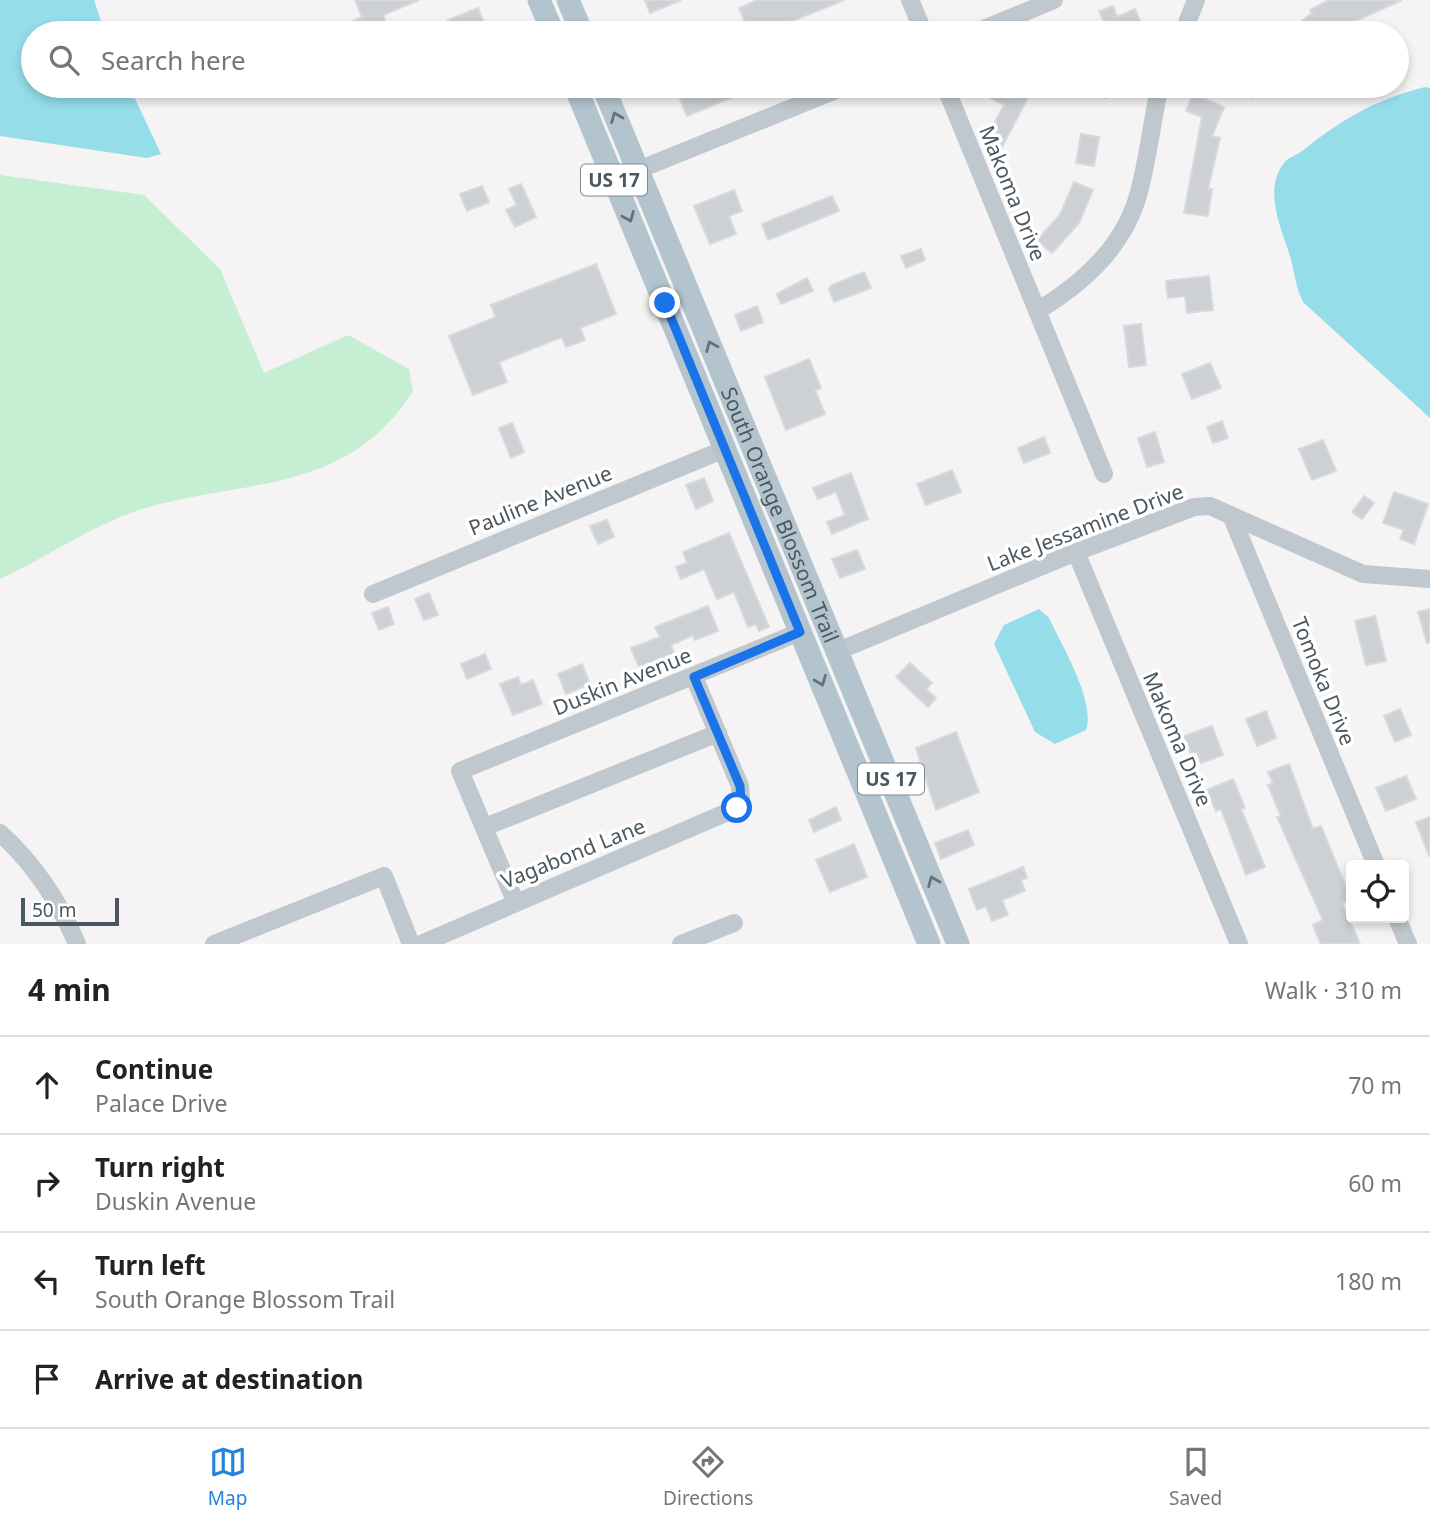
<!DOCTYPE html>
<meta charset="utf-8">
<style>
body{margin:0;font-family:"Noto Sans",sans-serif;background:#f6f6f6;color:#222}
.controls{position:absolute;right:21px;bottom:21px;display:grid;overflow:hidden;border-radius:7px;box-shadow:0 4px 10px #0003}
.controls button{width:63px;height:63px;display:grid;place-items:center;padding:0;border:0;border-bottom:2px solid #e0e0e0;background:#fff;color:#222;font:35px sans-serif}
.scale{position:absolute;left:21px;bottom:18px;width:98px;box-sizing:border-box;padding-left:7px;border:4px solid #4b575f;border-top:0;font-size:19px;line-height:24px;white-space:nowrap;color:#4b575f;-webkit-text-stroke:5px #fff;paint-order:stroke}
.stop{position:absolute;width:21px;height:21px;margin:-16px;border:5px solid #1a73e8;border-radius:50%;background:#fff}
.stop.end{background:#1a73e8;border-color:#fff;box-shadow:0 2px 7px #0008}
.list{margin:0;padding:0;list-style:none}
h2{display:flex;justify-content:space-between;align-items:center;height:91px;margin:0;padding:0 28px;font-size:30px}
h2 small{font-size:23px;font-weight:400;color:#767676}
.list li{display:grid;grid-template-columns:46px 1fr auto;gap:21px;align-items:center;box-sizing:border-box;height:98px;padding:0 28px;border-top:2px solid #e0e0e0}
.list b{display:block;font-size:26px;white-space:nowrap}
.list p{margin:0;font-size:23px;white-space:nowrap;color:#767676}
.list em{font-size:23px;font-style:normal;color:#767676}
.icon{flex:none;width:38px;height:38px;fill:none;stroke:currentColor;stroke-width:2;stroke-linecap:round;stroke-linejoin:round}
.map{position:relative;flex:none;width:1430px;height:944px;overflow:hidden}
.search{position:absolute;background:#fff;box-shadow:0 4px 10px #0003;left:21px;right:21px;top:21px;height:77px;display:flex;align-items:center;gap:18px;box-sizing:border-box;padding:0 24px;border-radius:38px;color:#767676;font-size:26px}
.sheet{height:483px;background:#fff}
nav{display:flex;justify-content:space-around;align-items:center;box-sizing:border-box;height:98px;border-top:2px solid #e0e0e0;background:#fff;font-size:19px;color:#767676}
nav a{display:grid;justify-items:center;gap:4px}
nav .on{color:#2583dc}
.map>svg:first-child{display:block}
</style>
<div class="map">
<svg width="1430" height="944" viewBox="0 0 1430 944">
<rect width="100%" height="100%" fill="#f5f3f3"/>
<!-- green -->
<path fill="#c5eed2" d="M0,175L144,195L220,269L264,373L348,335L409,369L413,391C348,493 250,479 149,507C96,522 50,556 0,579Z"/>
<!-- water -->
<g fill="#95dde9">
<path d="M0,0H94L105,33H33V86H129L161,154L147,158L0,136Z"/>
<path d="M1425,87L1430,88V418L1303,302C1295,286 1295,272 1290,256C1281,228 1263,190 1284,163C1287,158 1297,155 1302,151C1343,119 1374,100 1425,87Z"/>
<path d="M1039,609L1049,618C1062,646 1096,702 1086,730L1055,744L1035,732L994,644L1004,625Z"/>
</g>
<!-- building -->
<g fill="#cdd0d4" stroke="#d7d9dd" stroke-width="2">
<path d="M355,0H419L383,15L387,25L358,33L353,21L362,17Z"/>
<path d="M645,0H681L650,13Z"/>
<path d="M758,0H844L763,33H750L739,8Z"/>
<path d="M1329,0H1402L1329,33H1287L1312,13L1310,10Z"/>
<path d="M1113,6L1117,17L1135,9L1145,33H1109L1099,11Z"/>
<path d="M478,8L488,33H453L448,20Z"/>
<path d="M713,86H760L687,116L680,99Z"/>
<path d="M968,86H1034L1001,149L985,141L1004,105Z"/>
<path d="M1092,86H1109L1106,98L1090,95Z"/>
<path d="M1240,86H1264L1252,98Z"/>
<path d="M1193,94L1224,107L1212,136L1220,138L1208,189H1212L1208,216L1184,213L1202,117L1186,111Z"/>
<path d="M1081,134L1099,137L1094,166L1076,163Z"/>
<path d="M1074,182L1093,190L1079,223L1052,253L1037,240L1060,215Z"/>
<path d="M521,184L536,217L515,227L506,210L517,205L509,189Z"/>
<path d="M482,186L489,202L467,211L460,194Z"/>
<path d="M734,190L742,211L729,216L736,234L710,244L694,206Z"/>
<path d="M832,196L839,211L768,240L762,224Z"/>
<path d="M921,249L925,260L906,268L901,256Z"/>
<path d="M596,264L616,314L580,328L585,340L566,347L562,337L499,362L507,382L473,395L449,336L496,317L491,305Z"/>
<path d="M864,272L871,288L834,302L829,289L832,285Z"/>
<path d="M1209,276L1213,310L1187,313L1185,296L1168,298L1166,281Z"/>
<path d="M807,278L813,291L781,304L777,294Z"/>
<path d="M757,306L763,322L741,331L735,315Z"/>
<path d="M1141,324L1146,365L1129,367L1124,326Z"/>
<path d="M809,359L821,388L815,390L825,414L786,430L765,377Z"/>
<path d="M1210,363L1221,388L1192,399L1182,374Z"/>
<path d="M1222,421L1228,438L1213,443L1207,427Z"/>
<path d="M512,423L524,452L511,458L499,428Z"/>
<path d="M1155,432L1164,462L1147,467L1138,438Z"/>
<path d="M1044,437L1050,453L1024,463L1018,448Z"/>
<path d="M1323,440L1336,471L1312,480L1299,449Z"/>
<path d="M952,470L961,492L926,505L917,484Z"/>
<path d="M851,473L868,519L832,534L827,522L845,515L836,492L818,499L813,488Z"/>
<path d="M704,478L713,501L696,509L686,485Z"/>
<path d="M1394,492L1428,504L1414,544L1400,539L1404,530L1383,523Z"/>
<path d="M1364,496L1374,503L1362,519L1352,512Z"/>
<path d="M607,520L614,537L598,544L590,526Z"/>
<path d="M729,533L769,627L759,631L756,624L748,627L734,592L717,599L704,569L681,579L676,567L687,563L683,552Z"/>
<path d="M857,550L865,569L840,578L832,559Z"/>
<path d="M429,593L438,615L424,620L415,599Z"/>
<path d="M708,606L718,631L695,640L693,635L671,645L674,653L639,667L631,648L660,637L655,627Z"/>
<path d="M388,607L394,624L379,630L372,613Z"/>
<path d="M1430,609V642L1427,643L1418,612Z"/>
<path d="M1375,616L1386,661L1366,665L1355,621Z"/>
<path d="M485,654L491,669L467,679L461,664Z"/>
<path d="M910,663L932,683L926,689L936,698L928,707L896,677Z"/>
<path d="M582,664L590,684L566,694L558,674Z"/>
<path d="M518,677L521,685L533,680L542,704L513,715L500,684Z"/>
<path d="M1400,709L1411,735L1395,742L1384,716Z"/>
<path d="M1266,711L1276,738L1257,746L1246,719Z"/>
<path d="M1212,726L1223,755L1201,763L1197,752L1191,754L1184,736Z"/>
<path d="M956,732L979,792L936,810L916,748Z"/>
<path d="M1289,764L1313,829L1321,826L1351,899L1342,903L1360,944H1321L1313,925L1323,920L1277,817L1281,816L1268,785L1273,783L1268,772Z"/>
<path d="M1406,776L1416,799L1386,811L1376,788Z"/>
<path d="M1233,779L1245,808L1241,809L1265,867L1246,875L1221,809L1216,811L1207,790Z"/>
<path d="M836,807L841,820L814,832L809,820Z"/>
<path d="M1430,817V856H1429L1416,822Z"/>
<path d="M968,830L974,845L941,859L935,843Z"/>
<path d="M854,844L867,877L830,892L816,860Z"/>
<path d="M1023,867L1027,878L1021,880L1025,891L1002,900L1008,915L992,921L986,906L977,910L969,889Z"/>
</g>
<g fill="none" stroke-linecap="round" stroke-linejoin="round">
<!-- minor -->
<g stroke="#bfc8ce" stroke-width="18">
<path d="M910,0L924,33"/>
<path d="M974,33L1054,0"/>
<path d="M1183,33L1196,0"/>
<path d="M945,86L1104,474"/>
<path d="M638,170L846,86"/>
<path d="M1037,311C1079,286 1120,250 1136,202C1148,165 1151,123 1160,86"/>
<path d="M1231,515L1376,865"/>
<path d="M1076,552L1239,944"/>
<path d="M373,594L725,449"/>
<path d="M838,651L1076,552L1194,507L1210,506L1363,574L1430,579"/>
<path d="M485,827L718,733"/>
<path d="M0,833C34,864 59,901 77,944"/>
<path d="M515,901L460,771L800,632"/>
<path d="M1397,918L1408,944"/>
<path d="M214,944L384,876L411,944"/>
<path d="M421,944L737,808L741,802L740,786L694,677"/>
<path d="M681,944L734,923"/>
</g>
<!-- major -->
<g stroke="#b4c4cf" stroke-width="23">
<path d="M539,0L553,33"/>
<path d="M568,0L582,33"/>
<path d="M575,86L929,944"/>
<path id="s1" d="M603,86L958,944"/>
</g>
</g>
<!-- one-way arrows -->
<defs><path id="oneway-chevron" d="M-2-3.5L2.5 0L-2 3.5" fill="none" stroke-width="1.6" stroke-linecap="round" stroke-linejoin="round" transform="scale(1.75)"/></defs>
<g stroke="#65727b">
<use href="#oneway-chevron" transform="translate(616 117) rotate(-112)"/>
<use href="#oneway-chevron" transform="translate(629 217) rotate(67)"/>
<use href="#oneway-chevron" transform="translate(711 346) rotate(-113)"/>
<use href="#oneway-chevron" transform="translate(821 681) rotate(68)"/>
<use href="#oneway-chevron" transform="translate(933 881) rotate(-112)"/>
</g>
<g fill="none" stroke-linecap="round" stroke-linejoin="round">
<!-- route -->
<path stroke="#1a73e8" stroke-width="9" d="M665,303L800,632L694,677L740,786L741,802L737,808"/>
</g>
<g text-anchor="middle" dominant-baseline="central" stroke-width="7" stroke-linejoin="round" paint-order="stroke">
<!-- shield labels -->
<g fill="#fff" stroke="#81898f" stroke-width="2">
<rect x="581" y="164.5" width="66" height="31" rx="5"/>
<rect x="858" y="763.5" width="66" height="31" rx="5"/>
</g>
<g font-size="19" font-weight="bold" fill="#4b575f">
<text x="614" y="180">US 17</text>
<text x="891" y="779">US 17</text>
</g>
<!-- street labels -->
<g font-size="21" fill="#4b575f" stroke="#fff">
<text transform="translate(1013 193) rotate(68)">Makoma Drive</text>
<text transform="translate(540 500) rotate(-22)">Pauline Avenue</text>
<text stroke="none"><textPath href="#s1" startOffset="464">South Orange Blossom Trail</textPath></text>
<text transform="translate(1085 527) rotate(-21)">Lake Jessamine Drive</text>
<text transform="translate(622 681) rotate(-22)">Duskin Avenue</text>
<text transform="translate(1324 681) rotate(68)">Tomoka Drive</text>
<text transform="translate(1178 739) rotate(67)">Makoma Drive</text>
<text transform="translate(573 853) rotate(-22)">Vagabond Lane</text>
</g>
</g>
</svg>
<div class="controls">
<button><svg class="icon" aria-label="locate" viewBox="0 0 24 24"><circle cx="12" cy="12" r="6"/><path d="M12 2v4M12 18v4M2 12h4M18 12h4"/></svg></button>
</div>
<div class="scale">50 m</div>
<div class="stop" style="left:737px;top:808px"></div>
<div class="stop end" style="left:665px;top:303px"></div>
<div class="search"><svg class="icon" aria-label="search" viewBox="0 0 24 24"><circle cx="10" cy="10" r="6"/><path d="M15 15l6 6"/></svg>Search here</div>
</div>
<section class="sheet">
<h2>4 min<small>Walk · 310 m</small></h2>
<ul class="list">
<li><svg class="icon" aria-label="ahead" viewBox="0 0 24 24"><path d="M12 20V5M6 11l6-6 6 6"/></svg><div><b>Continue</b><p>Palace Drive</p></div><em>70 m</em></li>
<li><svg class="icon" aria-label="right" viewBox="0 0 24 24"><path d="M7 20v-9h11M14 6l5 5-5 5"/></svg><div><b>Turn right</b><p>Duskin Avenue</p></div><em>60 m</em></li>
<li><svg class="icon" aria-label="left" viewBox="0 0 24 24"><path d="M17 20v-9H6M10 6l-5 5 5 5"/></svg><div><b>Turn left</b><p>South Orange Blossom Trail</p></div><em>180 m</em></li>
<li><svg class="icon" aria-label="arrive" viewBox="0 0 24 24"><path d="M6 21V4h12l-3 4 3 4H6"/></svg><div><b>Arrive at destination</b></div></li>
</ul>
</section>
<nav>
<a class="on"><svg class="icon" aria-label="map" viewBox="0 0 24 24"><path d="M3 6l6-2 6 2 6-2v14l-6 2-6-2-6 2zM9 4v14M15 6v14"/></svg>Map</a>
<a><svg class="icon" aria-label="directions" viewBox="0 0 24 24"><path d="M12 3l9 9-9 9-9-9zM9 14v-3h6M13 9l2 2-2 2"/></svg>Directions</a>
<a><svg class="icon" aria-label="saved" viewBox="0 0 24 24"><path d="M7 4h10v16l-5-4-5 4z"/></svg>Saved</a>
</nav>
